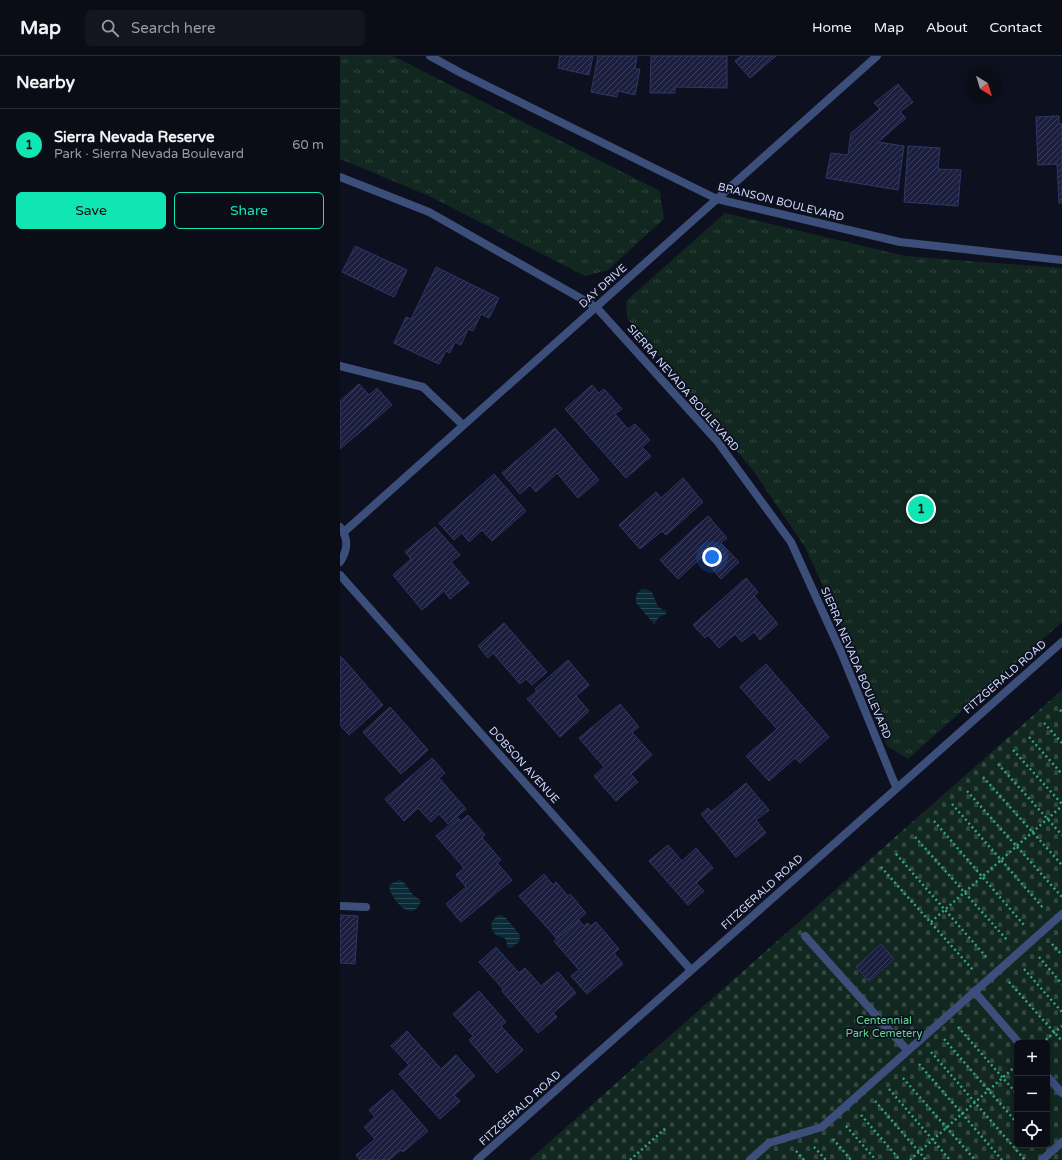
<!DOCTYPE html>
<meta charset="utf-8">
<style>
body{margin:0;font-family:"Varela Round",sans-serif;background:#13151f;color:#f1f3f6}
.controls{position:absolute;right:12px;bottom:12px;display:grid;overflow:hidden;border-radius:6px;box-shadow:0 2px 10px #0003}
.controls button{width:36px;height:36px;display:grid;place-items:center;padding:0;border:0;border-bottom:1px solid #2a2c35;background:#0a0c16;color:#f1f3f6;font:20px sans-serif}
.compass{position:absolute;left:626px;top:12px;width:36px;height:36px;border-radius:50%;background:#0a0c16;box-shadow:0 2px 10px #0003;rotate:142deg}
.you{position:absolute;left:372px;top:501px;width:14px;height:14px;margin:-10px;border:3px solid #fff;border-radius:50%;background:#1a73e8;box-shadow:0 0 0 6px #1a73e833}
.badge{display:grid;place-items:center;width:26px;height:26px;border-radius:50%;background:#10e5b4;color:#111;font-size:13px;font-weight:700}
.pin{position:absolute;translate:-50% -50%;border:2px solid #fff;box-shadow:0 1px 4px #0006}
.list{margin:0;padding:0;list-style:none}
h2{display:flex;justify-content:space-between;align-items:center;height:52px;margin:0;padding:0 16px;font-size:17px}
h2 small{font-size:13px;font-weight:400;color:#999ba1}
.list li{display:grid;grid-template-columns:26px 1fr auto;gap:12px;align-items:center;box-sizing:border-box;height:72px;padding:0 16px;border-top:1px solid #2a2c35}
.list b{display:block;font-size:15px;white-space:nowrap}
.list p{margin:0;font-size:13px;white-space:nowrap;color:#999ba1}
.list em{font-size:13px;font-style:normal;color:#999ba1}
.actions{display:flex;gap:8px;padding:12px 16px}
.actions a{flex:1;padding:9px 0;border:1px solid #10e5b4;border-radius:6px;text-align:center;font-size:14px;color:#10e5b4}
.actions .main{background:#10e5b4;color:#111}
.icon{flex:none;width:22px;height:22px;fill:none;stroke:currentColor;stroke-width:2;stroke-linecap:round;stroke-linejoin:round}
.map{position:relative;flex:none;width:722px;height:1104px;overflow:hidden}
header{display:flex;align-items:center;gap:24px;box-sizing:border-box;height:56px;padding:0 20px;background:#0a0c16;border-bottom:1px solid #2a2c35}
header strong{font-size:19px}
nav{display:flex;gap:22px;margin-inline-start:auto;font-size:14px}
.search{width:280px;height:36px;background:#13151f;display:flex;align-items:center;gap:10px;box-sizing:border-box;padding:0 14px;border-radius:6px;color:#999ba1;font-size:15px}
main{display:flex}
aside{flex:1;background:#0a0c16}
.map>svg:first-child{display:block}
</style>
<header>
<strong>Map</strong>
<div class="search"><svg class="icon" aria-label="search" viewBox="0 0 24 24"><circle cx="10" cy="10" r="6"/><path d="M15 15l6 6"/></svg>Search here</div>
<nav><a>Home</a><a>Map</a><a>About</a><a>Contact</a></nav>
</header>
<main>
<aside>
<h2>Nearby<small></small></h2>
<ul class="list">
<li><span class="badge">1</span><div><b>Sierra Nevada Reserve</b><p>Park · Sierra Nevada Boulevard</p></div><em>60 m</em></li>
</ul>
<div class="actions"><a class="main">Save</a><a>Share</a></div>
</aside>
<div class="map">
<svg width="722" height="1104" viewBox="0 0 722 1104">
<defs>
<pattern id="grass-tufts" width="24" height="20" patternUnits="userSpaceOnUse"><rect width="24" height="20" fill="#11271f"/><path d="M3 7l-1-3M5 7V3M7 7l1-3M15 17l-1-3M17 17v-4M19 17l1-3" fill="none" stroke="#324640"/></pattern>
<pattern id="cemetery-stones" width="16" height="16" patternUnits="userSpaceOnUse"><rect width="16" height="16" fill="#11271f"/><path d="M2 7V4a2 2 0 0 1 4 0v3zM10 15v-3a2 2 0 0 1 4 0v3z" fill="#324640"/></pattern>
<pattern id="water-rules" width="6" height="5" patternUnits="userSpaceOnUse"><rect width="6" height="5" fill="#0c2b38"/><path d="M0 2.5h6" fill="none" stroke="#2e4956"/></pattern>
<pattern id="building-hatch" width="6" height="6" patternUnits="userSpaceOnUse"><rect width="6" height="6" fill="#1b1f3d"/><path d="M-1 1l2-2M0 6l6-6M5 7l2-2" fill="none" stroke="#3b3f5a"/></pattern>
</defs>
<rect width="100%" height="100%" fill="#0d101e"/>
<!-- grass -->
<g fill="url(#grass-tufts)">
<path d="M0,0H53L320,135L324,163L268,214L245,220L89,140L0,103Z"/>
<path d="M385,157L565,200L722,212V566L568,703L547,690L510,589L465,491L414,416L287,262L286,245Z"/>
</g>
<!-- cemetery -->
<path fill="url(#cemetery-stones)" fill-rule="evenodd" d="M722,634V1104H189ZM677,987H707V1089H677Z"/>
<!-- water -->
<g fill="url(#water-rules)">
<path d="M301,533H305L312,536L318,551L326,555V558L319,561L314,568L296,547V539Z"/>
<path d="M59,824C66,826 68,833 73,839C76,842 79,842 81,845C72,869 52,844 49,831L51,828Z"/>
<path d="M160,859L165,861L180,879L179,886L171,892L167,891C167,889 167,886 166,884C164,880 158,881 155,878C148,871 152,862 160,859Z"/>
</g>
<!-- building -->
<g fill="url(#building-hatch)" stroke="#2f3668">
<path d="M220,0H253L249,19L218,12Z"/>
<path d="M258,0H297L295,13H300L295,39L278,35L277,41L251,36Z"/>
<path d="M311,0H387V32L335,31V37H310Z"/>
<path d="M401,0H436L410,22L395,5Z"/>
<path d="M558,28L573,46L560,56L566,62L538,86L564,90L558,134L486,122L491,97L508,99L511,77L540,53L534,47Z"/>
<path d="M719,60V68H722V147H719L717,108L698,109L696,61Z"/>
<path d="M568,90L600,92L598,113L621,114L618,150L564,146Z"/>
<path d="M15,190L67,214L54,241L2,216Z"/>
<path d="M96,211L159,242L149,262L141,258L133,275L128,273L121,289L115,286L110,297L106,295L99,308L54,287L66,261L71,263Z"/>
<path d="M19,328L29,339L37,332L52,349L0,393V345Z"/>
<path d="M252,329L259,337L264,333L282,353L275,358L288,373L295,368L310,384L302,391L311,400L286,422L225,353Z"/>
<path d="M215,372L259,424L238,442L217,417L196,436L190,429L180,438L162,417Z"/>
<path d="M154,418L186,455L152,485L142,474L129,486L122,477L114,484L99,467Z"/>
<path d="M343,422L363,446L326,479L322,475L300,493L279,469L316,436L321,442Z"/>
<path d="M368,460L387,482L381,487L399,506L381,523L362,501L338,523L320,504Z"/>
<path d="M95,471L120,499L111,506L129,527L110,543L104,535L82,554L53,519L71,503L65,496Z"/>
<path d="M406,522L418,536L414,540L438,568L420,584L414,576L402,586L395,578L379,592L368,579L365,582L353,569Z"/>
<path d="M164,567L207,616L192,629L186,623L180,628L153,597L148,602L138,590Z"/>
<path d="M0,600L6,606L0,612Z"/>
<path d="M228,604L249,629L236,640L249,655L220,681L187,643L197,635L195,633Z"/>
<path d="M6,606L43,649L9,679L0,669V612Z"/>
<path d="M426,608L489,681L460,707L455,702L429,725L406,700L437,673L400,631Z"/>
<path d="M280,648L299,671L292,676L312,699L291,718L298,726L276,745L254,720L264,711L239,682Z"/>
<path d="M50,651L88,694L61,718L23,676Z"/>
<path d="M92,702L105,717L99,722L126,753L108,768L99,758L91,766L78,752L64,765L45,743Z"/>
<path d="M406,727L429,754L416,764L426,777L396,801L361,758L368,752L371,756Z"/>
<path d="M128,759L145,779L142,782L161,804L157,807L172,824L121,866L106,848L126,831L116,819L124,812L96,780L118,762L121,765Z"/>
<path d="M328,789L342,805L356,792L373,812L356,827L364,835L348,849L309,805Z"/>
<path d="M204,818L213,829L216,826L228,840L230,838L246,857L217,883L179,840Z"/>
<path d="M0,859L18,860L15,908L0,907Z"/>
<path d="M239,864L244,870L248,867L251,870L256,866L279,893L274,897L283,908L247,938L231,920L239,914L214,885Z"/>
<path d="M541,888L554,903L529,925L516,911Z"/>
<path d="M156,891L179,917L185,912L201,930L218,916L236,937L213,957L217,961L198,977L162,935L163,933L139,906Z"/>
<path d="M139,935L166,966L161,970L183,994L157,1017L129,984L133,980L113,958Z"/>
<path d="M67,975L101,1013L116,999L135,1020L114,1039L120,1045L100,1063L59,1018L69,1009L51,990Z"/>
<path d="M52,1034L88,1075L63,1096L61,1094L49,1104H20L16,1099L35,1083L24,1071L35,1061L29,1054Z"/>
</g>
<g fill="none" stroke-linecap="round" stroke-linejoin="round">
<!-- path -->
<g stroke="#35a87b" stroke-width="2.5" stroke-dasharray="2 3" stroke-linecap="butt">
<path d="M720,654L722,656"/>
<path d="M704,667L722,687"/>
<path d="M689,681L722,718"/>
<path d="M673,694L722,748"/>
<path d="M658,708L722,779"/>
<path d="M643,721L722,809"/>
<path d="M627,735L722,841"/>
<path d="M612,748L704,853"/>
<path d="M594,765L684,869"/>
<path d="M575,781L667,884"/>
<path d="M556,798L648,903"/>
<path d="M541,811L633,914"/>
<path d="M591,866L722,750"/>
<path d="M712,888L722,899"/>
<path d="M699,901L722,928"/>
<path d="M684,913L722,956"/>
<path d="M669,926L722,985"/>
<path d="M618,971L677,1038"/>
<path d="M604,983L677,1067"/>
<path d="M702,987L722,970"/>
<path d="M591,996L685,1104"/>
<path d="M579,1008L662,1104"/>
<path d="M563,1022L635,1104"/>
<path d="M549,1033L610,1104"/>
<path d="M535,1045L586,1104"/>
<path d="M521,1059L560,1104"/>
<path d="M506,1070L536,1104"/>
<path d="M493,1083L511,1104"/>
<path d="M474,1091L486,1104"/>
<path d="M456,1095L464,1104"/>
<path d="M290,1104L327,1071"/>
<path d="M570,1104L677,1009"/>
</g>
<!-- lane -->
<g stroke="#3c4e7a" stroke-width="8">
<path d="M0,310L83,331L123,369"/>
<path d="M0,850L26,851"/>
<path d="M465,880L567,994"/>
<path d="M634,935L679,987"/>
<path d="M707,1020L722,1037"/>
<path d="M410,1104L429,1087L482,1071L722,858"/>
<path d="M702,1104L722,1086"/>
</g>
<!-- street -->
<g stroke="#3c4e7a" stroke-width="8">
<path d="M90,0L121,17L377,143L560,186L722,204"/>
<path d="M0,121L89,156L256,251L377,385L451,486L501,596L556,731"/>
<path d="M0,471C9,483 8,494 0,506"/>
<path d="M4,476L537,0"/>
<path d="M0,519L351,914"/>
<path d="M137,1104L722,586"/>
</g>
</g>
<g text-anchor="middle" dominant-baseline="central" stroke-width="3.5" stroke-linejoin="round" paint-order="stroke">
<!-- street labels -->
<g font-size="11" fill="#ced8fc" stroke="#0d101e">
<text transform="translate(441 146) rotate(14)">BRANSON BOULEVARD</text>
<text transform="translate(263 230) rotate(-42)">DAY DRIVE</text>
<text transform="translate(343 332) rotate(49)">SIERRA NEVADA BOULEVARD</text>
<text transform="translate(516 607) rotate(67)">SIERRA NEVADA BOULEVARD</text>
<text transform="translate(665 621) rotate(-41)">FITZGERALD ROAD</text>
<text transform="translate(184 709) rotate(48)">DOBSON AVENUE</text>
<text transform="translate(422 836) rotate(-42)">FITZGERALD ROAD</text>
<text transform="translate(180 1052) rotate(-42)">FITZGERALD ROAD</text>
</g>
<!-- park labels -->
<g font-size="11" fill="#60d691" stroke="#0d101e">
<text x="544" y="964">Centennial<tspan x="544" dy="13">Park Cemetery</tspan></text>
</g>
</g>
</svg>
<div class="controls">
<button>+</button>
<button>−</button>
<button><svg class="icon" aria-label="locate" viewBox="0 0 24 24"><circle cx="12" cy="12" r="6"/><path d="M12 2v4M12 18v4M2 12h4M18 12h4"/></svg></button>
</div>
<svg class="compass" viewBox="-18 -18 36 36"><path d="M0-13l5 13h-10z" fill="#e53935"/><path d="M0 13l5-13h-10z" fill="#999ba1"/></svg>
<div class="you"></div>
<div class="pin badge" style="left:581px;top:453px">1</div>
</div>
</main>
